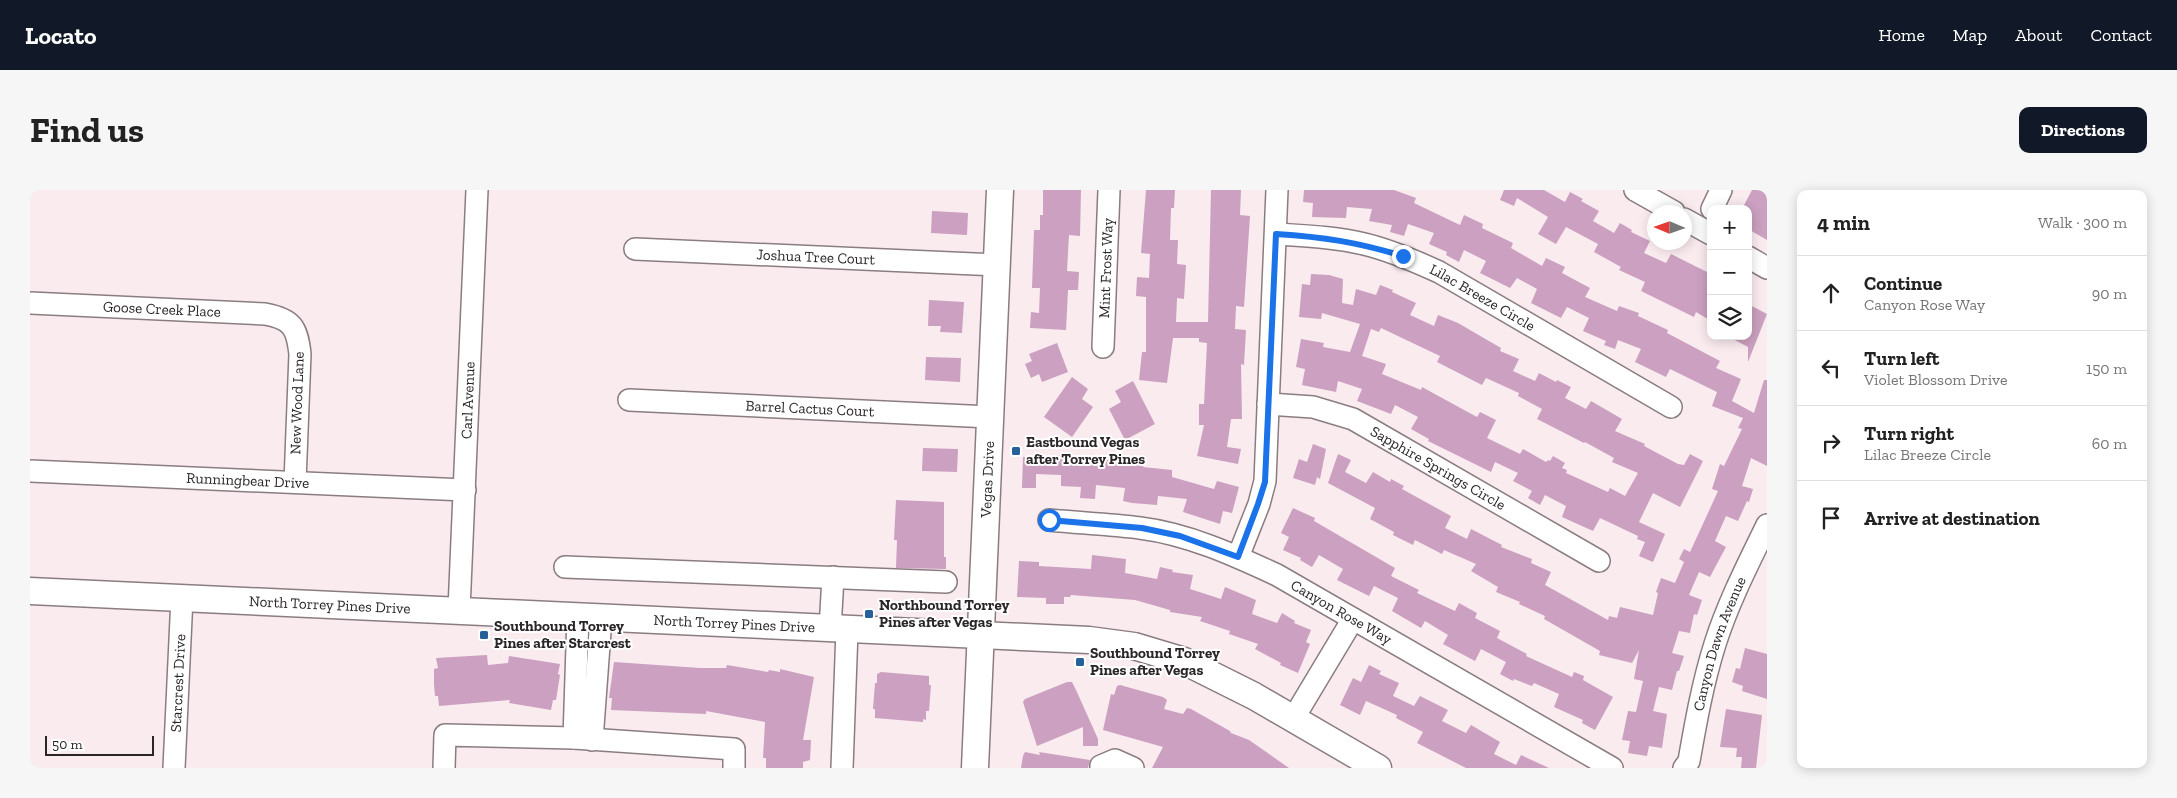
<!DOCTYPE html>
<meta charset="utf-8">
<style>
body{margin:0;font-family:"Zilla Slab",serif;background:#f6f6f6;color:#222}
.controls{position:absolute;right:15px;top:15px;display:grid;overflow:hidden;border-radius:10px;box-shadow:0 2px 12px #0003}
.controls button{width:45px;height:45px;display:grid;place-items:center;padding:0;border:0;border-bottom:1px solid #e0e0e0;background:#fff;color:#222;font:25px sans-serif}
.compass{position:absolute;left:1617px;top:15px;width:45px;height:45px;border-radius:50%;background:#fff;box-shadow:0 2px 12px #0003;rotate:272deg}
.scale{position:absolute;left:15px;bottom:12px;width:109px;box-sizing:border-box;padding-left:5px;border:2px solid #2a2527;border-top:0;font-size:14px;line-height:18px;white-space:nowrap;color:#2a2527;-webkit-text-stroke:4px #fff;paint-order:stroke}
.stop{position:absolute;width:15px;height:15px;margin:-11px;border:4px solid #1a73e8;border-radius:50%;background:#fff}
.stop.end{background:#1a73e8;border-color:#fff;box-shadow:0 1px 5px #0008}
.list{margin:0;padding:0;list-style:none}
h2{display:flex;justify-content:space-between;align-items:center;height:65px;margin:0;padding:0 20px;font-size:21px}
h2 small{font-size:16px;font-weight:400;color:#767676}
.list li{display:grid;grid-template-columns:32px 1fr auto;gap:15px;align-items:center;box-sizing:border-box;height:75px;padding:0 20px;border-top:1px solid #e0e0e0}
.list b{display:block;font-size:19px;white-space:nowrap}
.list p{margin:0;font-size:16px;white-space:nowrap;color:#767676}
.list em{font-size:16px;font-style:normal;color:#767676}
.icon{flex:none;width:28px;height:28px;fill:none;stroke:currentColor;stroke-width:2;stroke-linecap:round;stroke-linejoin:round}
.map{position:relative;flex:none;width:1737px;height:578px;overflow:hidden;border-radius:10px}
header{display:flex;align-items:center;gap:30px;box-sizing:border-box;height:70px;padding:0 25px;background:#111827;color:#fff}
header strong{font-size:24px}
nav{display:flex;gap:28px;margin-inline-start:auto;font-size:18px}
.intro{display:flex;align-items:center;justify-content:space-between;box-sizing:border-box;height:120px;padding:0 30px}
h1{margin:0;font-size:35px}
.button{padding:12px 22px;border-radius:10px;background:#111827;color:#fff;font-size:18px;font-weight:700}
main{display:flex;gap:30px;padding:0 30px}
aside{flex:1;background:#fff;border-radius:10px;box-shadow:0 2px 12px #0003}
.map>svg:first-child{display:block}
</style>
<header>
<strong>Locato</strong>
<nav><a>Home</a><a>Map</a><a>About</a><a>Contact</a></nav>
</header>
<div class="intro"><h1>Find us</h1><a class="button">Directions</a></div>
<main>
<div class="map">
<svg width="1737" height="578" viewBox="0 0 1737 578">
<rect width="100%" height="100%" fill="#faebef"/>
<!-- building -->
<g fill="#cba0c0" fill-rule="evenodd">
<path d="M1013,0H1051L1050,46L1039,45L1037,81L1049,82L1048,100H1038L1036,140L1000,138L1001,122L1009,123L1010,98H1002L1004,40H1010V25H1013Z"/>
<path d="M1116,0H1145L1144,18H1141L1140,50H1148L1147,74L1156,75L1154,109L1147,108L1146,132H1178L1181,0H1211L1210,25L1220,26L1214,117L1206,116L1205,139L1216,140L1214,175L1211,174L1212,229H1201L1197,257L1211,259L1208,274L1167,266L1174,235H1169V214H1174L1177,153L1169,152V148H1143L1137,193L1109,190L1112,162H1116V107L1106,106L1107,87L1119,88L1120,64L1111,63Z"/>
<path d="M1274,0H1364L1386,8L1384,13L1430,35L1434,25L1453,34L1452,38L1483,53L1481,58L1512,76L1516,68L1535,77L1532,83L1560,98L1555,107L1587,121L1589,116L1609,123L1608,126L1638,140L1637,143L1690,171L1686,178L1711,189L1702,211L1724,223L1734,190H1737V276L1721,268L1712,296L1723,299L1719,312L1717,311L1708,331L1696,326L1685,351L1696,357L1689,370L1680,387L1669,382L1659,405L1672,410L1667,425L1664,424L1660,443L1649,441L1642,463L1654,466L1649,481H1647L1642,500L1629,497L1623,521L1637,524L1632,558L1619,556L1617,566L1598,563L1600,551L1592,550L1598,521L1606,522L1613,491L1604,489L1609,460L1602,473L1569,465L1570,461L1514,429L1515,426L1489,414L1490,412L1466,402L1468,397L1441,381L1446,374L1414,360L1412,364L1385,350L1383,355L1363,345L1364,342L1340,329L1345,318L1298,293L1308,264L1321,270L1315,282L1336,293L1343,282L1360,292L1361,289L1374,296L1372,299L1421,326L1415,338L1437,349L1441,339L1472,355L1471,357L1502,369L1501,373L1521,382L1515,395L1578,430L1579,426L1587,428L1590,417L1623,425L1628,403L1626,402L1631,388L1645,393L1654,372L1649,369L1654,359L1660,362L1672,336L1688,301L1682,299L1690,274L1694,276L1712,239L1708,238L1713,228L1682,216L1687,202L1640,179L1636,187L1605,172L1611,159L1588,150L1585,159L1574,155L1576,151L1553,141L1559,128L1537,117L1531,128L1501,113L1507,99L1487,88L1480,98L1450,83L1456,71L1434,60L1429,72L1416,65L1417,62L1399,54L1404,43L1378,34L1374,46L1360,42L1362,35L1339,31L1342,19L1317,17L1316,28L1282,27L1283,13L1273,12Z"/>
<path d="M1474,0H1514L1535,12L1540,2L1553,9L1551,11L1569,21L1563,31L1584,43L1590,33L1602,40L1601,42L1620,51L1614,63L1636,73L1641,64L1681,84V131L1666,122L1664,127L1611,101L1615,92L1589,80L1591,77L1564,62L1568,54L1536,37L1526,54L1508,44L1518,27L1487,8L1484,16L1470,10Z"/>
<path d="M1722,0H1737V50L1718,39V19H1712Z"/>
<path d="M902,21L938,23L937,45L901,43Z"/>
<path d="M1281,84L1299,85L1313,89L1312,113L1323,115L1326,99L1346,105L1350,95L1363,100L1362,102L1386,113L1380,125L1404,136L1408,125L1428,133L1471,158L1470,161L1489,169L1483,181L1505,191L1509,183L1526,192L1527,190L1541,197L1535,208L1556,219L1561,211L1592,229L1585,241L1615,254L1614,256L1648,274L1654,275L1660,264L1673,271L1650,317L1623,303L1609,332L1635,344L1623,372L1609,366L1615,352L1607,349L1608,346L1570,328L1563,341L1532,327L1536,316L1515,305L1510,315L1498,308L1502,301L1483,291L1488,283L1465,272L1461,282L1398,251L1399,249L1381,239L1388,227L1365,215L1361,224L1327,211L1332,199L1308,191L1306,202L1272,195L1275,179L1266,177L1271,149L1294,153L1293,157L1320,162L1330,134L1292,123L1291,129L1269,127L1272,94L1280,95ZM1351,138L1410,166L1407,172L1452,195L1456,188L1489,203L1488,206L1512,219L1507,229L1554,253L1555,252L1584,268L1582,272L1608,283L1595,306L1580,298L1578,302L1536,283L1537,280L1532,278L1535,273L1523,266L1520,271L1518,270L1516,272L1493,259L1490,264L1457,248L1466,230L1450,222L1447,227L1392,197L1391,200L1352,184L1356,174L1332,166L1341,139L1349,142Z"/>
<path d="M899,110L934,112L932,143L910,142L911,136H898Z"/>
<path d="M1718,114L1737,124L1718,172V157L1697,146H1718Z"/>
<path d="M1027,153L1038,182L1012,192L1009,184L1001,188L995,174L1002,171L999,164Z"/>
<path d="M896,167L931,168L930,192L895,190Z"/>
<path d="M1042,187L1058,199L1052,209L1063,217L1042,247L1014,227Z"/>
<path d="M1103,191L1125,234L1095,250L1079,219L1091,212L1085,201Z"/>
<path d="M1283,254L1296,259L1290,289L1287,287L1285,295L1263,288L1269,269L1277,272Z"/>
<path d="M893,258L928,259L927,282L892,281Z"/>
<path d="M1021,265L1088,269L1114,274L1113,277L1142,280V287L1184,299L1187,291L1209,297L1202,323L1193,321L1190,334L1153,322L1157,309L1128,306L1127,315L1102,313L1093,311L1095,298L1066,295L1065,309L1050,308L1051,297L1031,296V285L1006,284V298H992L993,267L1021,268Z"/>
<path d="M866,310L914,312V367H916V379L866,378L867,350H864Z"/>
<path d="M1263,318L1285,328L1284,331L1365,378L1361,386L1389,400L1387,403L1425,421L1429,413L1447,423L1445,428L1470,441L1467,448L1497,464L1496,466L1542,487L1544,482L1554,486L1553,490L1583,507L1565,540L1552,533L1553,530L1524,517L1529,504L1504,493L1502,496L1484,489L1483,491L1470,484L1476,472L1451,459L1445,471L1413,454L1418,445L1395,431L1391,438L1362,421L1368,408L1344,396L1339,406L1307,390L1313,379L1289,365L1282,377L1270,370L1271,368L1253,360L1259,347L1251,343Z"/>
<path d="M1062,365L1096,369L1095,383L1127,389L1130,377L1143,380L1142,382L1163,385L1160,399L1191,409L1195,397L1226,410L1222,424L1247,433L1252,423L1265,431L1264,433L1281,440L1276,452L1280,454L1268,483L1250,475L1251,473L1225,459L1228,454L1199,444L1200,441L1170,431L1172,427L1140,422V420L1105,410L1041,405L1040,407H1034V414H1016V408L987,407L989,371L1009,372V376L1061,379Z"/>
<path d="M1715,458L1737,464V509L1712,501L1713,496L1702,492L1706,478L1710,479Z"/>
<path d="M457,465L458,475L478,473L479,466L530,474L528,484L530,485L526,510H523L521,520L479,513L480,510L409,516L408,506H405L404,494V479L408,478L406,468Z"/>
<path d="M584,472L670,478H696L697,475L738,482L739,480L750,482V479L784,487L773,550H781L780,570L773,572V578H736V568H733L735,532L676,521V524L581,520L582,508H579Z"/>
<path d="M1339,475L1351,481L1349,484L1369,493L1363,506L1384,516L1390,506L1418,520L1412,531L1436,543L1441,535L1470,552L1464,564L1486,575L1491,565L1519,578H1436L1387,553L1393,542L1366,528L1367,525L1336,511L1330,525L1310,515L1323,488L1331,492Z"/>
<path d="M851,482L899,486V495H901L899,521H896V530L893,529V532L845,528V519H843L845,493H847V484Z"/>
<path d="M1037,492H1042L1046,500L1068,549V556H1053V537L1007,556L993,512L995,509Z"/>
<path d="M1090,495L1133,507L1137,510L1134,519L1153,524L1157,518L1161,519L1200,541L1201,543L1219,550L1259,578H1122L1133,557L1073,540L1081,504L1084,505L1087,496Z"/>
<path d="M1696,519L1732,525L1726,578H1711L1712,567H1706L1707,558L1690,557Z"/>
<path d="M995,562L1010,565L1009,562L1060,570L1058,578H991L993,566Z"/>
</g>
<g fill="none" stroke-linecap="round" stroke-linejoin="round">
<defs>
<g id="minor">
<path d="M1605,0L1644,22"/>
<path d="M1682,19L1691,0"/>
<path d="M1654,29L1681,44"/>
<path id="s1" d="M1246,44C1275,46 1305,47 1334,54C1360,60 1385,71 1409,82L1641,217"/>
<path id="s2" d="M605,59L967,75"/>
<path d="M1718,67L1737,78"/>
<path id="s3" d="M0,113L235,124C262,129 267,137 270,164L265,292"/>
<path id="s4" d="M1073,157L1079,0"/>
<path id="s5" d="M599,210L960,227"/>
<path id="s6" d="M1238,214L1283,217L1323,229L1569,371"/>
<path id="s7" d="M0,281L435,300"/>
<path id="s8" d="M1019,330C1049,333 1080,334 1110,338C1158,344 1204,365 1247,385L1582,578"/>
<path d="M1208,367L1229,314L1235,291L1247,0"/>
<path d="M535,377L916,392"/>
<path id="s9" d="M429,420L447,0"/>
<path d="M800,439L803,387"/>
<path d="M1263,529L1323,429"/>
<path d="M544,548L548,426"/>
<path d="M562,550L571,428"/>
<path id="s10" d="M144,578L152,407"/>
<path d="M414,578L415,545L544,548L704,559V578"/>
<path d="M812,578L817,440"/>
<path d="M1071,578V576L1085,570L1103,578"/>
<path id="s11" d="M1654,578L1659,571C1666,531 1673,492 1685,454C1698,413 1718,374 1737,335"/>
</g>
<g id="major">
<path id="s12" d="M0,401L1059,450L1104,456L1154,471L1224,506L1348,578"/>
<path id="s13" d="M945,578L970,0"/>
</g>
</defs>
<!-- minor casing -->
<use href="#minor" stroke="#8a7d81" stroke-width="24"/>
<!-- major casing -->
<use href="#major" stroke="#8a7d81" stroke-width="29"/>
<!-- minor -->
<use href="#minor" stroke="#fff" stroke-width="21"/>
<!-- major -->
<use href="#major" stroke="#fff" stroke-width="26"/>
</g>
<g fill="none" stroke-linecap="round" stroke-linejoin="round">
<!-- route -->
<path stroke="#1a73e8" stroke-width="6" d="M1019,330L1112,338L1150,346L1208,367L1228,314L1235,292L1246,44C1294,47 1326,52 1373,66"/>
</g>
<!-- markers -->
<g fill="#276199" stroke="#fff" stroke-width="2">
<rect x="981" y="256" width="10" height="10" rx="2.5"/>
<rect x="834" y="419" width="10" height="10" rx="2.5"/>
<rect x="449" y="440" width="10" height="10" rx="2.5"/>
<rect x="1045" y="467" width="10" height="10" rx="2.5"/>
</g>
<g text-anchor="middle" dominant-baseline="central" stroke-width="4" stroke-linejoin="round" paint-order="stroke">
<!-- street labels -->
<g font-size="15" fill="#2a2527" stroke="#fff">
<text stroke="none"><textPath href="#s2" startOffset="181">Joshua Tree Court</textPath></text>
<text stroke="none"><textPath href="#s4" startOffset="79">Mint Frost Way</textPath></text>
<text stroke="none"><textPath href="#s1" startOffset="219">Lilac Breeze Circle</textPath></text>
<text stroke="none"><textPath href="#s3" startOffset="132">Goose Creek Place</textPath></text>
<text stroke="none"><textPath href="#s9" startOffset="210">Carl Avenue</textPath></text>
<text transform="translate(267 213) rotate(-88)">New Wood Lane</text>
<text stroke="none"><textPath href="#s5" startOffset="181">Barrel Cactus Court</textPath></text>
<text stroke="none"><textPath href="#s6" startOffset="185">Sapphire Springs Circle</textPath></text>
<text stroke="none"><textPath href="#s13" startOffset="289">Vegas Drive</textPath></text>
<text stroke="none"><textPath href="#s7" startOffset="218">Runningbear Drive</textPath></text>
<text stroke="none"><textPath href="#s12" startOffset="300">North Torrey Pines Drive</textPath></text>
<text stroke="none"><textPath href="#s8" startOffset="311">Canyon Rose Way</textPath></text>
<text stroke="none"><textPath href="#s12" startOffset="705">North Torrey Pines Drive</textPath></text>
<text stroke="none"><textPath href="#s11" startOffset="130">Canyon Dawn Avenue</textPath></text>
<text stroke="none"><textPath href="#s10" startOffset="85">Starcrest Drive</textPath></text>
</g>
<!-- poi labels -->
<g font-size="15" font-weight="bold" fill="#2a2527" stroke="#fff" text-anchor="start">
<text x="996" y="252">Eastbound Vegas<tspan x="996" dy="17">after Torrey Pines</tspan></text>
<text x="849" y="415">Northbound Torrey<tspan x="849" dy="17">Pines after Vegas</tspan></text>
<text x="464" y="436">Southbound Torrey<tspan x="464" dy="17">Pines after Starcrest</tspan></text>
<text x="1060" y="463">Southbound Torrey<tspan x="1060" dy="17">Pines after Vegas</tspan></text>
</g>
</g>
</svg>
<div class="controls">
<button>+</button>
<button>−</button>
<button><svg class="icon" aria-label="layers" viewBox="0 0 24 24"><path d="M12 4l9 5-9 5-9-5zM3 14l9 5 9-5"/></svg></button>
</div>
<svg class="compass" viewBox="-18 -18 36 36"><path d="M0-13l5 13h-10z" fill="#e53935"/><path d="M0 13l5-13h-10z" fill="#767676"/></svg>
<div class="scale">50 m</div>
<div class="stop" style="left:1019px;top:330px"></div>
<div class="stop end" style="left:1373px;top:66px"></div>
</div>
<aside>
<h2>4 min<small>Walk · 300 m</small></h2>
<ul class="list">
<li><svg class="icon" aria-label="ahead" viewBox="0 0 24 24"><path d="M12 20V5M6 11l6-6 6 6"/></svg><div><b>Continue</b><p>Canyon Rose Way</p></div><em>90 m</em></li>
<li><svg class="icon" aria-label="left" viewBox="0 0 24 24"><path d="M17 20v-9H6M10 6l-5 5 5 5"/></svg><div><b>Turn left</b><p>Violet Blossom Drive</p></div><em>150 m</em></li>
<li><svg class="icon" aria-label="right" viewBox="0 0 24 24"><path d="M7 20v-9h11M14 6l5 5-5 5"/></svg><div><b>Turn right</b><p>Lilac Breeze Circle</p></div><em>60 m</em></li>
<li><svg class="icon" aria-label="arrive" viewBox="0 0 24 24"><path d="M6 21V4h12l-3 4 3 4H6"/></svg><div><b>Arrive at destination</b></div></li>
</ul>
</aside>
</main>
